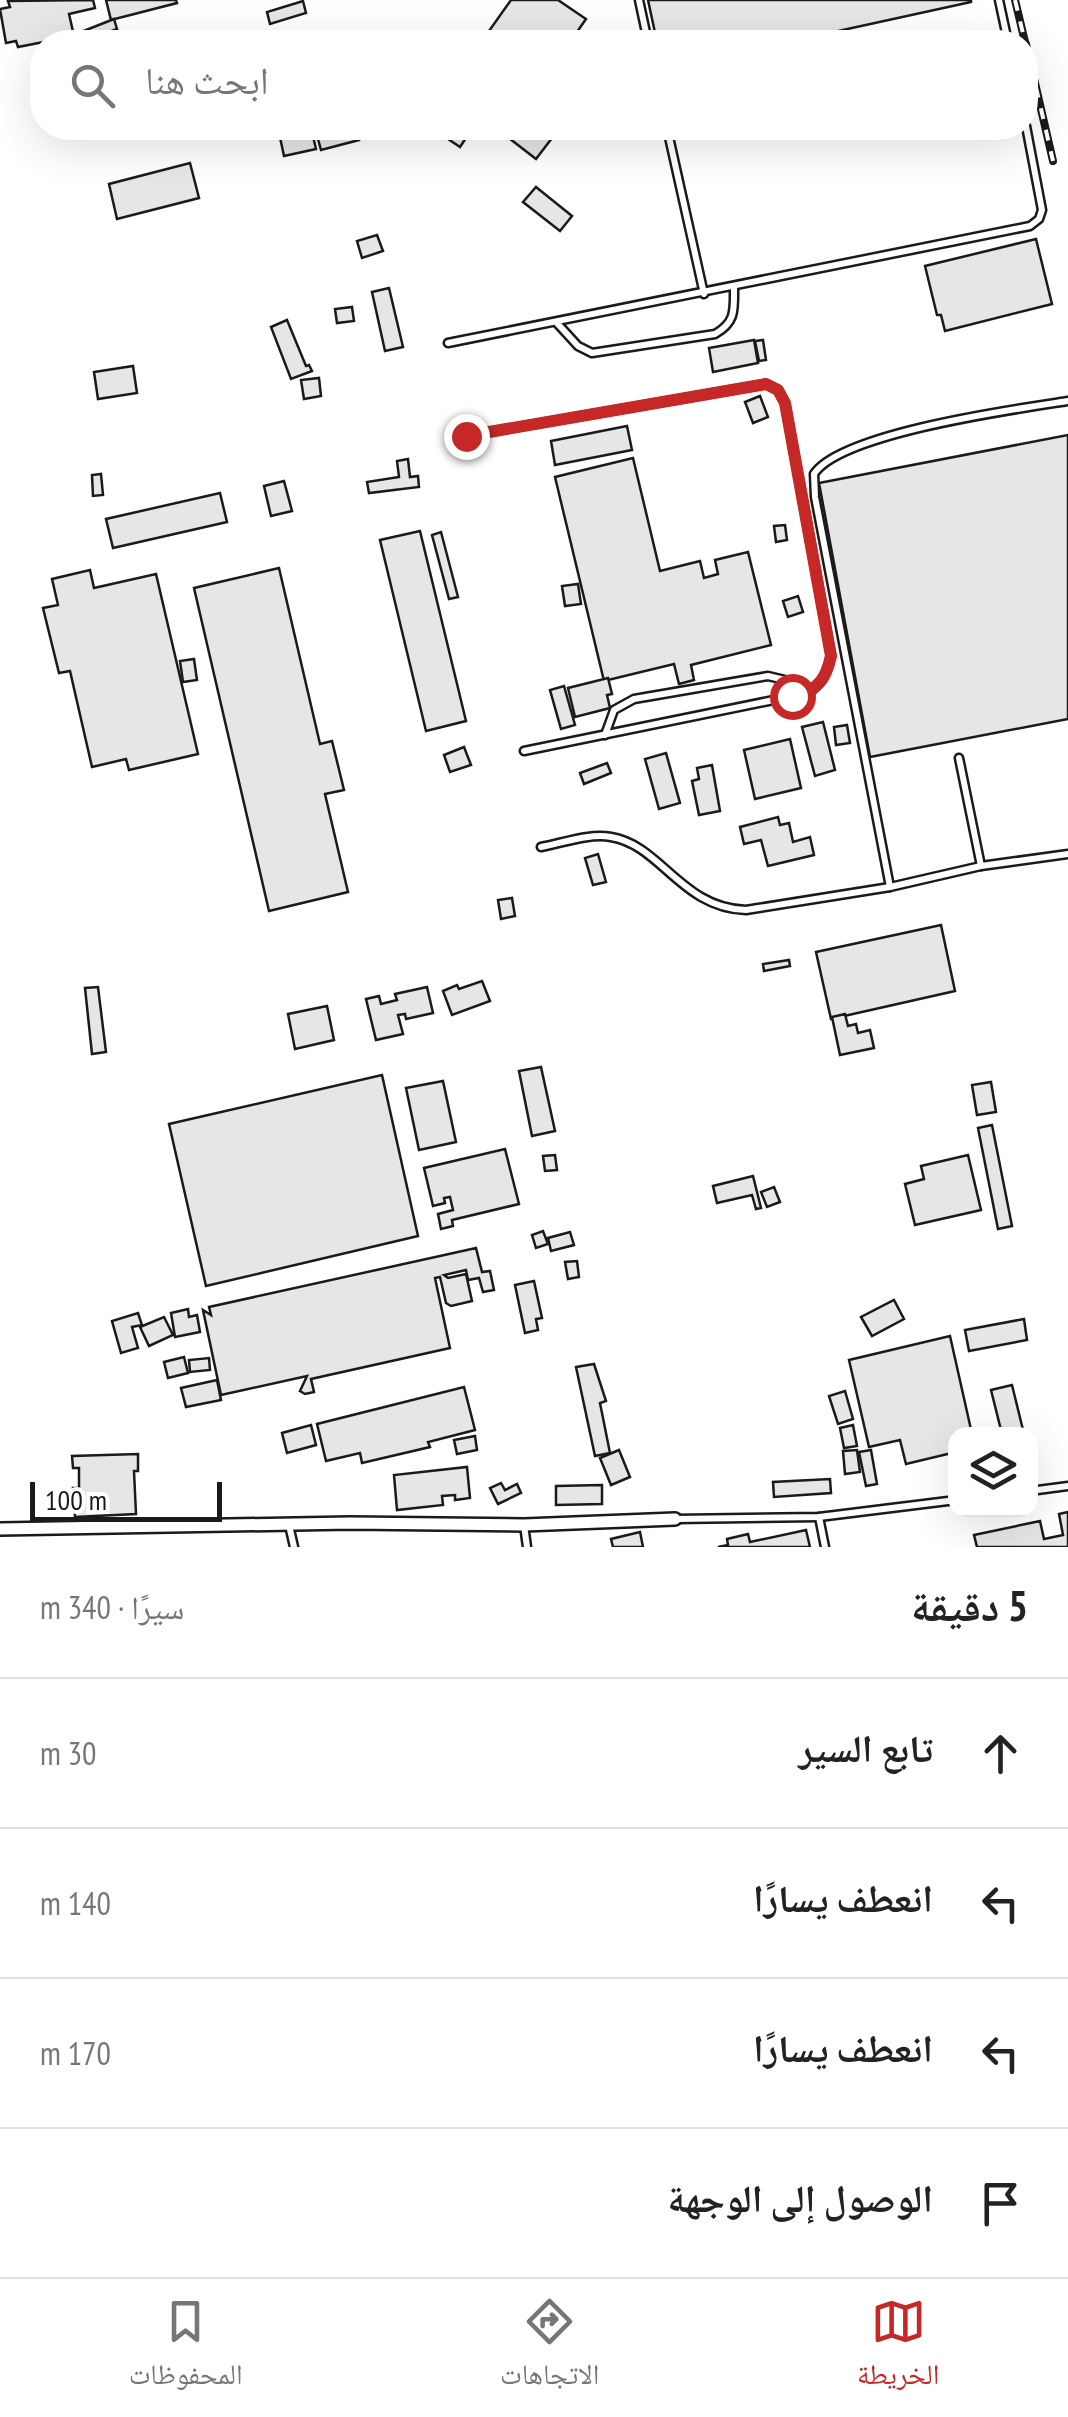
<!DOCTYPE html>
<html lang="ar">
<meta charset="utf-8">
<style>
body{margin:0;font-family:"PT Sans Narrow","Noto Naskh Arabic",sans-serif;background:#f2f2f2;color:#222;direction:rtl}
.controls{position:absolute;right:30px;bottom:30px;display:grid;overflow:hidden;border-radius:20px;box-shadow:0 10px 40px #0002}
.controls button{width:90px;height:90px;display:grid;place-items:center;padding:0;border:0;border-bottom:2px solid #e0e0e0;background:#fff;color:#222;font:50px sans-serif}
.scale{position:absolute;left:30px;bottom:25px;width:192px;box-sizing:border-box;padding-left:10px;border:5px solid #1a1a1a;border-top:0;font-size:28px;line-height:35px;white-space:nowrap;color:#1a1a1a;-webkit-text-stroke:8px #fff;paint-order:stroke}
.stop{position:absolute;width:30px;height:30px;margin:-22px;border:8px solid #c62828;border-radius:50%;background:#fff}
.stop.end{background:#c62828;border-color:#fff;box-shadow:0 2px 10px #0008}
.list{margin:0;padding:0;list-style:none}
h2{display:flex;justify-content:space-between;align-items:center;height:130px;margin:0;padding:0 40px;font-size:42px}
h2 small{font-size:32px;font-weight:400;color:#767676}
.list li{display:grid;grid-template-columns:65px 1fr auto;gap:30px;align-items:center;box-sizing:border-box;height:150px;padding:0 40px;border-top:2px solid #e0e0e0}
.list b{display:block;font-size:38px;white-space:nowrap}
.list em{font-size:32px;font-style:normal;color:#767676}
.icon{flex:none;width:55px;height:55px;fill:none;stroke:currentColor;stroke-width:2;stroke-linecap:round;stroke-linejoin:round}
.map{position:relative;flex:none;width:1068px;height:1547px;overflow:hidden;direction:ltr}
.search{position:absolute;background:#fff;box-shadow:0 10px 40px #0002;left:30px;right:30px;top:30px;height:110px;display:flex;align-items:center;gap:25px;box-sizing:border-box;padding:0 35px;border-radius:40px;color:#767676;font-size:38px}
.sheet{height:730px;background:#fff}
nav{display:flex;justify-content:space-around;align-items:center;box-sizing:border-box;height:140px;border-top:2px solid #e0e0e0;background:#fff;font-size:28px;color:#767676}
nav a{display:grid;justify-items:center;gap:5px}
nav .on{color:#c62828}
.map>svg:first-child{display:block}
</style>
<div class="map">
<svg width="1068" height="1547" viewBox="0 0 1068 1547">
<rect width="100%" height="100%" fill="#fff"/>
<!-- building -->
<g fill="#e6e6e6" stroke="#1a1a1a" stroke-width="2.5">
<path d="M93,0L95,8L69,14L74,36L18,47L16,41L6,43L0,9L10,7L8,1Z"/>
<path d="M106,0H176L177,3L111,20Z"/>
<path d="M511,0H558L586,19L570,42H491L484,38Z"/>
<path d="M648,0H971V2L788,42H657Z"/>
<path d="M303,1L306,13L270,24L267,12Z"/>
<path d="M114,19L117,29L85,41L81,32Z"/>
<path d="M278,128H311L316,149L284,156Z"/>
<path d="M315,128H356L359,140L321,150Z"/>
<path d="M496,128H538L552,138L536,159Z"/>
<path d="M454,130L466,138L460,147L448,139Z"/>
<path d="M190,163L199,198L117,219L109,184Z"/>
<path d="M536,187L572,216L560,231L523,202Z"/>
<path d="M377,235L383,251L362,258L357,241Z"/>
<path d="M1036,239L1052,304L945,331L941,315H937L925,266Z"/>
<path d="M389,288L403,347L385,351L372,292Z"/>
<path d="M352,307L354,321L337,323L335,309Z"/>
<path d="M287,320L306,366L309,365L312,371L291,379L271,327Z"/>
<path d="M754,340L758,363L713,372L709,348Z"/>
<path d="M763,340L766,360L759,361L755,341Z"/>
<path d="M133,366L137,393L98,399L94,372Z"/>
<path d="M319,378L321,396L304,399L301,380Z"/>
<path d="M760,396L768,417L753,423L745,402Z"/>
<path d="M627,426L632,450L555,465L551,441Z"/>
<path d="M1068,435V719L870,757L819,483Z"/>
<path d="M633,458L660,571L700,561L704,578L718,574L715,560L748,552L771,645L691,665L694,680L679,684L674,664L604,681L555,477Z"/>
<path d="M408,459L410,477L418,476L419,487L369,493L367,482L399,477L397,461Z"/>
<path d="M101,474L103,495L93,496L92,475Z"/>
<path d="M284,481L292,511L271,516L264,486Z"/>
<path d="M220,493L227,522L113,548L106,519Z"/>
<path d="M785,525L787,540L776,542L774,526Z"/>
<path d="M420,531L466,721L426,731L380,540Z"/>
<path d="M441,532L458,597L449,599L432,535Z"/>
<path d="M279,568L320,744L332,741L344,790L325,794L348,892L269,911L194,588Z"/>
<path d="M90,570L94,588L156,574L198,754L129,770L126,759L92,767L70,671L59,673L43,608L58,605L52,579Z"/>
<path d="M578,584L581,604L565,606L562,586Z"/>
<path d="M798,596L803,612L788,617L783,601Z"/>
<path d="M194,659L197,680L183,682L180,661Z"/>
<path d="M608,678L612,694L607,695L610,708L575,717L568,688Z"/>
<path d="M564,686L575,725L561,729L550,690Z"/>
<path d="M823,722L835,770L815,776L802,727Z"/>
<path d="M847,725L850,743L836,745L834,727Z"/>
<path d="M790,739L801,788L755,799L744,750Z"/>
<path d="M464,747L471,765L450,772L444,755Z"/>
<path d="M666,753L680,803L659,809L645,759Z"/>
<path d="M607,763L611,773L584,784L580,773Z"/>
<path d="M712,765L720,811L699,815L692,781L699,779L697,768Z"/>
<path d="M778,817L780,825L789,823L793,842L810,837L814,855L768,866L761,840L744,844L740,827Z"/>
<path d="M598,854L606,882L593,885L585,858Z"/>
<path d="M512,898L515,916L501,919L498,900Z"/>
<path d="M941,925L955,991L831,1019L816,952Z"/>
<path d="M789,960L790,966L764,971L763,964Z"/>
<path d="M482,981L490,1001L452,1015L443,991L457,985L459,989Z"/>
<path d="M98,987L106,1052L92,1054L85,988Z"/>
<path d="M427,987L433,1013L406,1019L405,1014L398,1015L403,1034L376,1040L366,999L379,996L381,1004L397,1000L395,994Z"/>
<path d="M327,1006L334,1040L295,1049L288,1014Z"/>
<path d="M845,1014L848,1026L856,1024L858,1033L870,1030L874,1048L840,1055L832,1017Z"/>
<path d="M541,1067L555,1131L532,1136L519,1071Z"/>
<path d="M382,1075L418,1236L206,1286L169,1124Z"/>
<path d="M443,1081L456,1142L419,1150L406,1088Z"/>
<path d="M991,1082L996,1112L977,1115L972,1085Z"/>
<path d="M992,1125L1012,1226L998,1229L978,1128Z"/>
<path d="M505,1149L519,1204L452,1220L453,1226L441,1229L438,1214L453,1210L450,1197L444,1198L445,1203L433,1206L424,1168Z"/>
<path d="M555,1155L557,1170L545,1171L543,1156Z"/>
<path d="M968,1155L981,1210L915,1225L905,1184L924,1179L921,1166Z"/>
<path d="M753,1176L761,1208L756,1209L752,1195L717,1203L713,1186Z"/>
<path d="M774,1187L780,1202L767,1207L761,1192Z"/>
<path d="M543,1231L548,1244L536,1248L532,1235Z"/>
<path d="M570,1232L574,1245L551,1251L548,1238Z"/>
<path d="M476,1248L482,1272L490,1271L494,1290L483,1292L479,1278L468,1280L466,1270L444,1275L448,1278L466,1274L472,1301L451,1306L446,1303L440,1277L435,1278L450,1348L311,1379L314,1392L305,1394L300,1391L307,1376L221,1395L203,1310L211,1315L209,1307Z"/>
<path d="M577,1261L579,1277L568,1279L565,1262Z"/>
<path d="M534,1281L542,1318L536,1319L538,1330L525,1333L515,1285Z"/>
<path d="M894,1300L904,1319L872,1336L861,1317Z"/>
<path d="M188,1309L189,1317L197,1315L200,1332L175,1337L171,1313Z"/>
<path d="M138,1313L142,1325L132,1327L138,1348L121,1353L112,1321Z"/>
<path d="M164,1317L173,1335L149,1346L140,1327Z"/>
<path d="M1024,1319L1027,1340L969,1351L965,1330Z"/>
<path d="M950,1336L972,1434H956V1452L906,1464L900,1440L869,1447L849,1360Z"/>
<path d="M184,1357L188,1373L168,1378L164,1362Z"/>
<path d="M209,1358L210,1370L190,1372L189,1360Z"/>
<path d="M594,1364L606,1401L600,1403L610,1453L595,1456L576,1367Z"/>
<path d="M217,1380L221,1400L186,1407L181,1388Z"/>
<path d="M1012,1385L1024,1434H1002L991,1390Z"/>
<path d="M464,1387L475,1430L428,1442L430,1447L362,1463L360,1453L326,1461L317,1424Z"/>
<path d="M845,1391L853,1419L838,1424L829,1396Z"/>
<path d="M311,1425L316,1445L287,1453L282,1433Z"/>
<path d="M853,1425L857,1446L844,1448L840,1428Z"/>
<path d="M475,1436L477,1450L457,1454L454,1440Z"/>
<path d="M619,1450L630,1477L611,1485L600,1458Z"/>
<path d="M857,1450L860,1472L845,1474L843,1451Z"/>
<path d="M871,1450L877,1484L866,1486L859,1452Z"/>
<path d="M138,1454V1471H134L136,1514L75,1517L73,1488H79V1468H73L72,1456Z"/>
<path d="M467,1467L470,1498L455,1500V1495L442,1496L443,1505L397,1510L394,1475Z"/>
<path d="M830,1479L831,1493L774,1497L773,1482Z"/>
<path d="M501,1483L505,1490L517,1484L521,1493L498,1504L490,1488Z"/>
<path d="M602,1485V1504L556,1505V1486Z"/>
<path d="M1068,1512V1547H977L974,1535L1040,1521L1044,1539L1063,1535L1059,1514Z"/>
<path d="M806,1530L810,1547H718L728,1545L727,1539L748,1534L750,1542Z"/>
<path d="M640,1532L643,1547H613L611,1539Z"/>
</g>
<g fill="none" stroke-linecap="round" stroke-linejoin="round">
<defs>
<g id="lane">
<path d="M639,0L648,42"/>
<path d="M999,0L1008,42"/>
<path d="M667,128L704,294"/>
<path d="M556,322L578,346L592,353L715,334C736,322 734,310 734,288"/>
<path d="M448,343L1030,226L1039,219L1042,210L1026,126"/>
<path d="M466,436L766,384L778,390L785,403L831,655C827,673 823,683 808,693L524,751"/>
<path d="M605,735L614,710L634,699L768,676L785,680L793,696"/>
<path d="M959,758L981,866"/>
<path d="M541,847C563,843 589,833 611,837C661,845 681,908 746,910L890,887L981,866L1068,854"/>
<path d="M890,887L815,497L814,474C841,433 1016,409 1068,401"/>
<path d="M1030,1491L1068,1486"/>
<path d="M819,1517L825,1547"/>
<path d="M675,1519L819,1517L956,1500"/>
<path d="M289,1525L294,1547"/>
<path d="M524,1525L527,1547"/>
</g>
<path id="street" d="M0,1529L350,1523L524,1525L675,1519"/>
</defs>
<!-- lane casing -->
<use href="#lane" stroke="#1a1a1a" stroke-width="11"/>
<!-- street casing -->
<use href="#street" stroke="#1a1a1a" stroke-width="16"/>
<!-- lane -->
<use href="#lane" stroke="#fff" stroke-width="6"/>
<!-- street -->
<use href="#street" stroke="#fff" stroke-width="11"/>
<defs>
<g id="rail">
<path d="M1015,0L1025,42"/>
<path d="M1026,44L1053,161"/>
</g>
</defs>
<!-- rail casing -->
<use href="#rail" stroke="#1a1a1a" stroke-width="8"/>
<!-- rail -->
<use href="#rail" stroke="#fff" stroke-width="4" stroke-dasharray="11" stroke-linecap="butt"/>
</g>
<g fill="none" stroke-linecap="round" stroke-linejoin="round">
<!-- route -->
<path stroke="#c62828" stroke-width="12" d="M466,436L766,384L778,390L785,403L831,656C826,680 817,691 792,696"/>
</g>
</svg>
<div class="controls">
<button><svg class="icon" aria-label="layers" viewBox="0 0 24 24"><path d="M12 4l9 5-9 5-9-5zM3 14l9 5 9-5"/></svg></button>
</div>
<div class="scale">100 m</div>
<div class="stop" style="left:792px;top:696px"></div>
<div class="stop end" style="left:466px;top:436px"></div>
<div class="search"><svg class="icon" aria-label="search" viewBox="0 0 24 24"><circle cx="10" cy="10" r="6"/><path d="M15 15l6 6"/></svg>ابحث هنا</div>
</div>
<section class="sheet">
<h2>5 دقيقة<small>سيرًا · 340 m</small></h2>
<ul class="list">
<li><svg class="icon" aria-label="ahead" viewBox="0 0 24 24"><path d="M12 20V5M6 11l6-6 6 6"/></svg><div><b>تابع السير</b></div><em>30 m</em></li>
<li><svg class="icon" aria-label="left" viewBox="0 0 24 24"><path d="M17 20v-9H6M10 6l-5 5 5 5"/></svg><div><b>انعطف يسارًا</b></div><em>140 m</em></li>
<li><svg class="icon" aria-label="left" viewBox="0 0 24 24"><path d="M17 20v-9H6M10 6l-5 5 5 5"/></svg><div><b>انعطف يسارًا</b></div><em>170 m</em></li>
<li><svg class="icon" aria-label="arrive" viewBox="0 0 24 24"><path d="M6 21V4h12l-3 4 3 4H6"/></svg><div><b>الوصول إلى الوجهة</b></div></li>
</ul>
</section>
<nav>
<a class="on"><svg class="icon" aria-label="map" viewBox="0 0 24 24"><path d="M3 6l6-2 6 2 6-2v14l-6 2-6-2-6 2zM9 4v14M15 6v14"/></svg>الخريطة</a>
<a><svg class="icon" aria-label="directions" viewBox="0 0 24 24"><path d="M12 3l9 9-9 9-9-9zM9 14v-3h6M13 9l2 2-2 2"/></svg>الاتجاهات</a>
<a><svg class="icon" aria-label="saved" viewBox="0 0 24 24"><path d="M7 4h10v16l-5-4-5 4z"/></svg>المحفوظات</a>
</nav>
